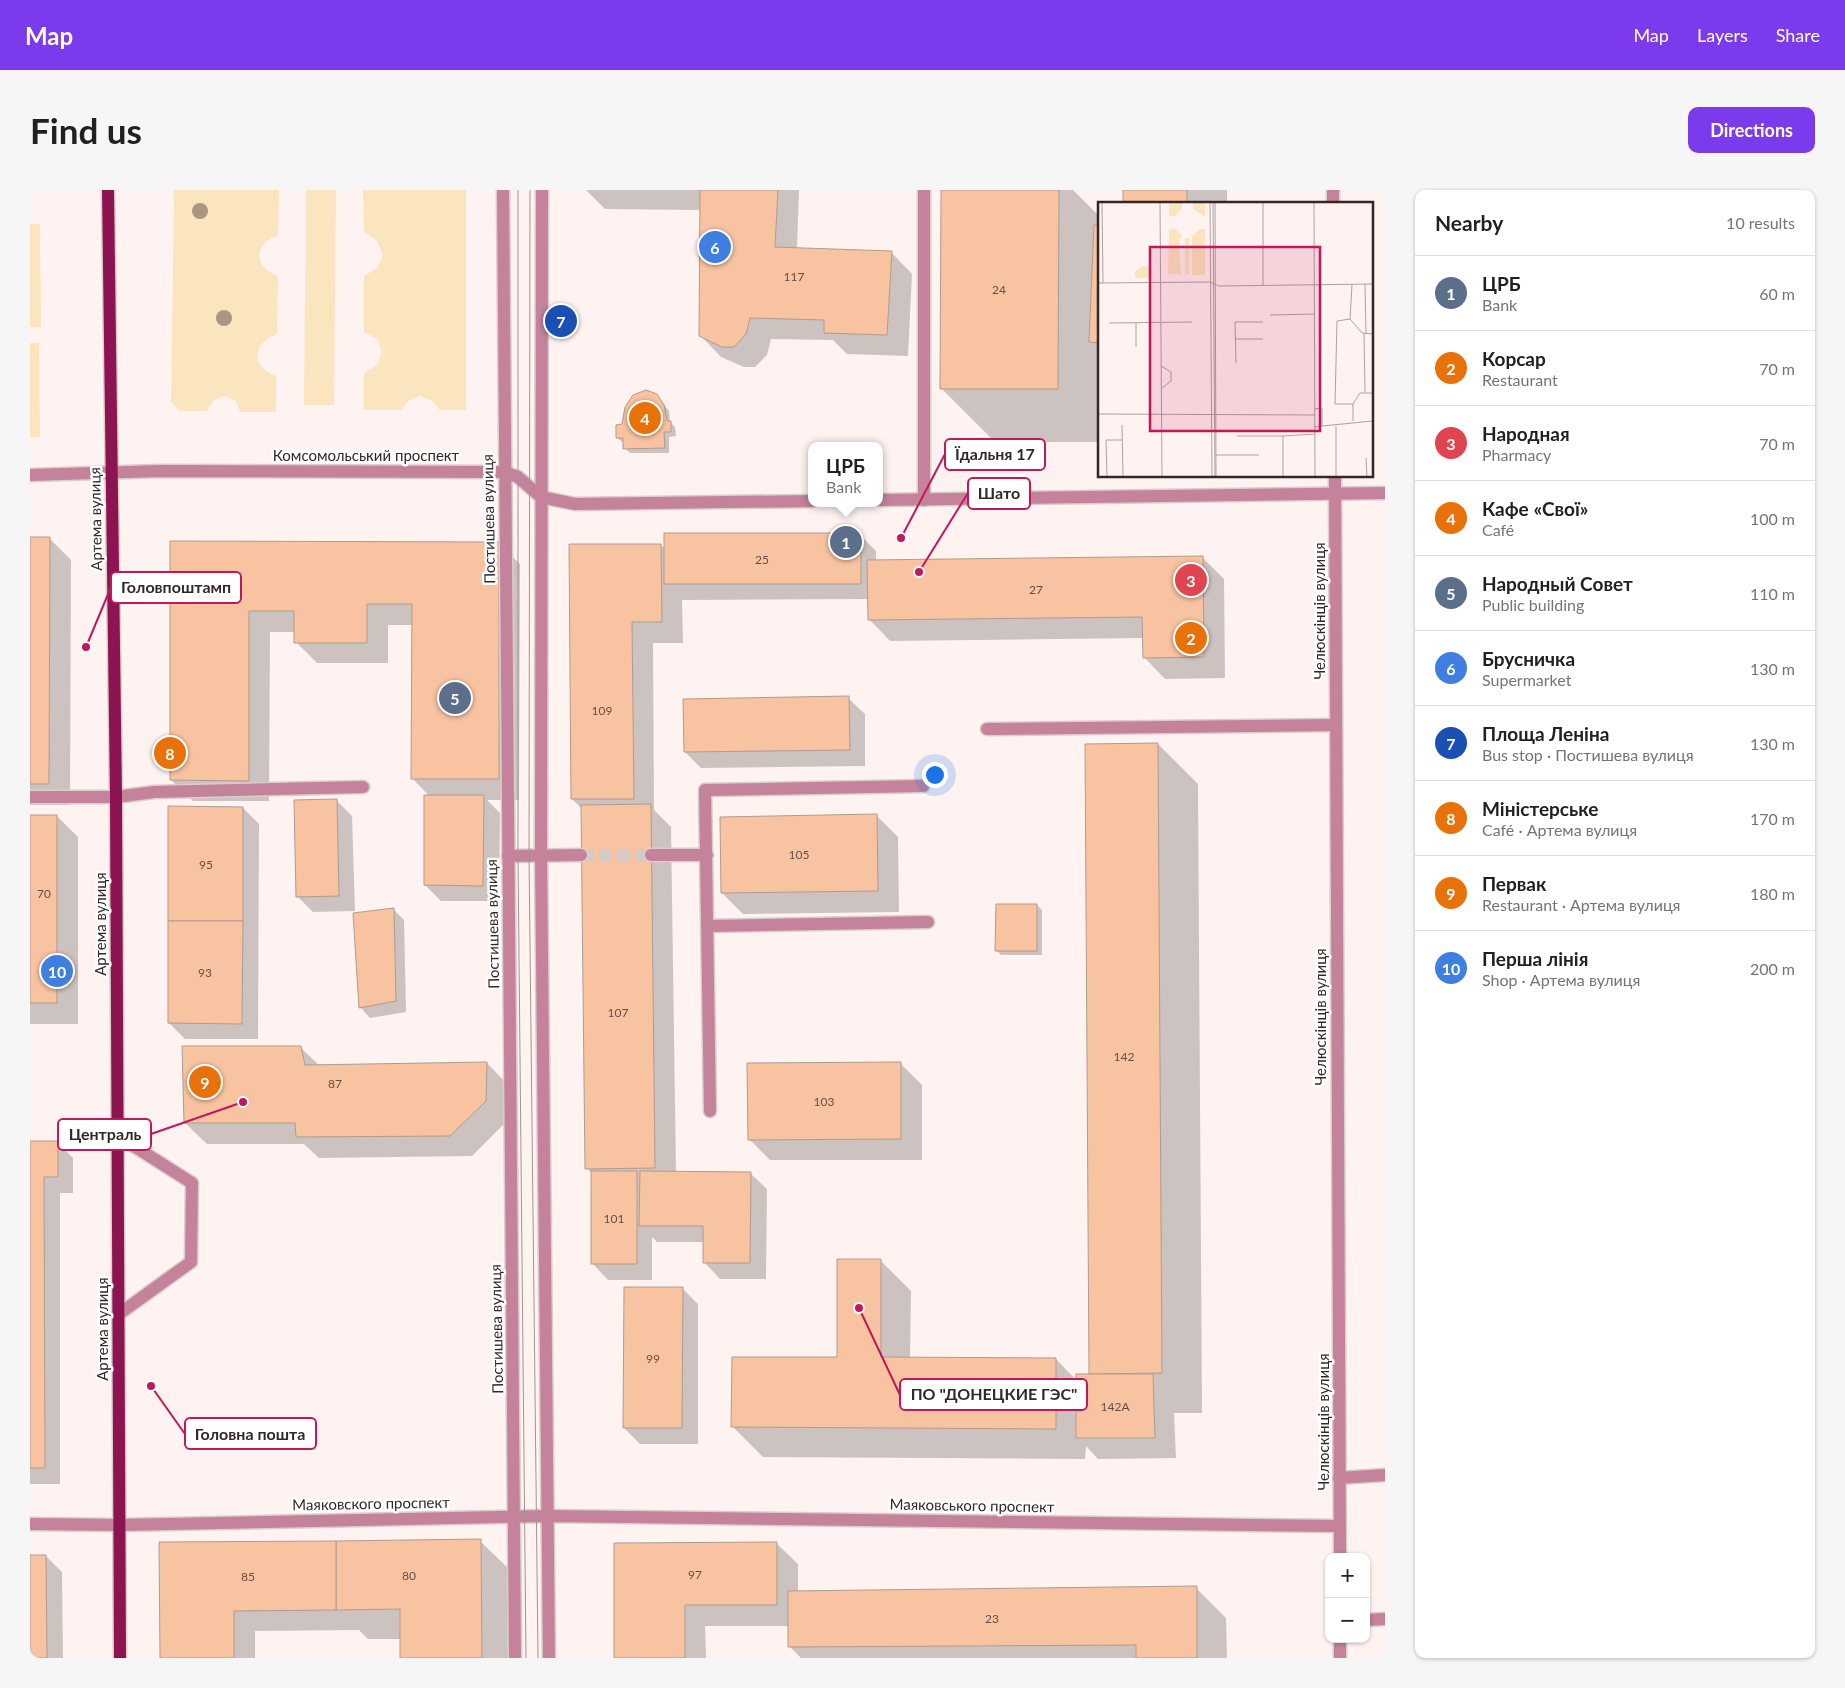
<!DOCTYPE html>
<meta charset="utf-8">
<style>
body{margin:0;font-family:Lato,sans-serif;background:#f6f6f6;color:#202124}
.controls{position:absolute;right:15px;bottom:15px;display:grid;overflow:hidden;border-radius:10px;box-shadow:0 1px 4px #0004}
.controls button{width:45px;height:45px;display:grid;place-items:center;padding:0;border:0;border-bottom:1px solid #e0e0e0;background:#fff;color:#202124;font:25px sans-serif}
.you{position:absolute;left:904px;top:584px;width:18px;height:18px;margin:-12px;border:4px solid #fff;border-radius:50%;background:#1a73e8;box-shadow:0 0 0 8px #1a73e833}
.badge{display:grid;place-items:center;width:32px;height:32px;border-radius:50%;background:#7c3aed;color:#fff;font-size:16px;font-weight:700}
.pin{position:absolute;translate:-50% -50%;border:2px solid #fff;box-shadow:0 1px 5px #0006}
.popup{position:absolute;left:778px;top:252px;width:75px;height:65px;box-sizing:border-box;display:grid;place-content:center;border-radius:10px;background:#fff;filter:drop-shadow(0 1px 4px #0005);font-size:16px;white-space:nowrap;color:#757577}
.popup b{font-size:19px;color:#202124}
.popup::after{content:'';position:absolute;left:50%;top:100%;margin-left:-10px;border:10px solid transparent;border-top-color:#fff}
.list{margin:0;padding:0;list-style:none}
h2{display:flex;justify-content:space-between;align-items:center;height:65px;margin:0;padding:0 20px;font-size:21px}
h2 small{font-size:16px;font-weight:400;color:#757577}
.list li{display:grid;grid-template-columns:32px 1fr auto;gap:15px;align-items:center;box-sizing:border-box;height:75px;padding:0 20px;border-top:1px solid #e0e0e0}
.list b{display:block;font-size:19px;white-space:nowrap}
.list p{margin:0;font-size:16px;white-space:nowrap;color:#757577}
.list em{font-size:16px;font-style:normal;color:#757577}
.map{position:relative;flex:none;width:1355px;height:1468px;overflow:hidden;border-radius:10px}
header{display:flex;align-items:center;gap:30px;box-sizing:border-box;height:70px;padding:0 25px;background:#7c3aed;color:#fff}
header strong{font-size:24px}
nav{display:flex;gap:28px;margin-inline-start:auto;font-size:18px}
.intro{display:flex;align-items:center;justify-content:space-between;box-sizing:border-box;height:120px;padding:0 30px}
h1{margin:0;font-size:35px}
.button{padding:12px 22px;border-radius:10px;background:#7c3aed;color:#fff;font-size:18px;font-weight:700}
main{display:flex;gap:30px;padding:0 30px}
aside{flex:1;background:#fff;border-radius:10px;box-shadow:0 1px 4px #0004}
.map>svg:first-child{display:block}
</style>
<header>
<strong>Map</strong>
<nav><a>Map</a><a>Layers</a><a>Share</a></nav>
</header>
<div class="intro"><h1>Find us</h1><a class="button">Directions</a></div>
<main>
<div class="map">
<svg width="1355" height="1468" viewBox="0 0 1355 1468">
<rect width="100%" height="100%" fill="#fff3f1"/>
<!-- green -->
<g fill="#fae5bf">
<path d="M144,0H249L248,46C223,52 224,78 248,86L247,144C222,153 220,177 246,186V222H210L206,211L194,206L183,211L177,221H150L141,212Z"/>
<path d="M276,0H306L304,215H274Z"/>
<path d="M333,0H436V220H410L402,211L390,206L378,211L371,220H334V183L347,175L352,162L347,149L334,142V86L347,78L353,65L347,51L334,42Z"/>
<path d="M0,34H10L11,137H0Z"/>
<path d="M0,153H9L10,247H0Z"/>
</g>
<!-- shadow -->
<g fill="#0003">
<path d="M556,0H769L767,59L861,62L882,84L878,166L817,164L803,150L741,149L737,165L725,177H714L691,167L670,145L671,20L575,19Z"/>
<path d="M912,0H1043L1069,26V252H965L911,198Z"/>
<path d="M1095,0H1197V14H1094Z"/>
<path d="M610,202L627,205L639,221L640,232L645,237L646,246L639,247V263H600L595,258L594,253L587,248L603,206Z"/>
<path d="M830,345L846,361V371L1173,368L1194,389L1195,488L1135,489L1114,467V448L860,451L839,429V409L652,410L653,453H623L624,620L641,637L646,983H720L737,999L736,1089H690L674,1072V1052H627L622,1047V1090H578L562,1073V984L557,978L552,619L542,609L540,355H631L635,359Z"/>
<path d="M0,349H20L41,370L40,615H0Z"/>
<path d="M142,353H468L490,374L489,610H457L470,623L469,711H411L395,695L400,607L383,589V435H358V473H287L266,452V442H240L239,611H163L141,590Z"/>
<path d="M818,508L835,524V576L671,578L655,562Z"/>
<path d="M1128,554L1168,594L1172,1223H1144L1146,1268L1068,1269L1056,1256L1055,1269L733,1267L703,1237L808,1168L850,1070L881,1101L880,1169H1026L1047,1191L1061,1185L1056,555Z"/>
<path d="M306,610L322,626L325,721L283,722L267,706Z"/>
<path d="M213,618L229,634L228,849H155L139,833Z"/>
<path d="M0,626H27L48,647V834H0Z"/>
<path d="M847,626L868,647L869,722L713,724L692,703Z"/>
<path d="M1007,715L1012,720V765H971L966,760Z"/>
<path d="M363,719L374,730L376,822L340,828L330,817Z"/>
<path d="M271,858L290,876L457,873L478,895L476,932L442,966L289,968L274,954H177L155,933Z"/>
<path d="M870,873L892,895V970H740L719,949Z"/>
<path d="M0,952H27L43,968V1003H30V1294H0Z"/>
<path d="M652,1098L668,1114V1254H610L594,1238Z"/>
<path d="M450,1351L481,1381L482,1468H372L371,1449H338L329,1440L225,1441V1468H132L131,1354Z"/>
<path d="M746,1353L768,1374V1402L1166,1398L1196,1428L1197,1468H771L759,1456V1436H675L676,1468H586L585,1354Z"/>
<path d="M0,1366H16L32,1382L33,1468H0Z"/>
</g>
<!-- building -->
<g fill="#f8c3a1" stroke="#b19b8e">
<path d="M670,0H748L745,57L862,61L857,145L794,143V130L720,128L716,144L704,157H692L669,146Z"/>
<path d="M911,0H1029L1028,199H910Z"/>
<rect x="1093" y="0" width="64" height="14"/>
<path d="M1064,35H1069V153L1059,152Z"/>
<path d="M616,200L627,204L634,215L637,231H641V242H634L635,258L593,259V248H586V235L592,234L595,217L603,205Z"/>
<rect x="634" y="343" width="197" height="51"/>
<path d="M0,347H20L19,594H0Z"/>
<path d="M140,351L469,352V589H381L382,414H337V453H264V421H219V591L140,590Z"/>
<path d="M539,354H631L632,432H602L604,609H541Z"/>
<path d="M1173,366L1174,467L1113,468L1112,427L838,430L837,370Z"/>
<path d="M819,506L820,560L654,562L653,509Z"/>
<path d="M1128,553L1132,1183L1059,1184L1055,554Z"/>
<path d="M394,605H454L453,696L394,695Z"/>
<path d="M307,609L309,706L266,707L264,610Z"/>
<path d="M621,614L625,978L555,979L551,615Z"/>
<path d="M138,616L213,617V731H138Z"/>
<path d="M847,624L848,701L691,703L690,627Z"/>
<rect x="0" y="625" width="27" height="188"/>
<path d="M966,714H1007V761H965Z"/>
<path d="M364,718L366,811L329,818L323,723Z"/>
<path d="M138,731H213L212,834L138,833Z"/>
<path d="M152,856H271L275,875L457,872L456,911L420,946L266,947L265,933H154Z"/>
<path d="M871,872V949L718,950L717,873Z"/>
<path d="M0,951H28V987H14L15,1278H0Z"/>
<rect x="561" y="981" width="46" height="93"/>
<path d="M610,981L721,982L720,1073H673V1036H609Z"/>
<path d="M807,1069H851V1167L1026,1168V1239L701,1237L702,1167H807Z"/>
<path d="M594,1097H653L652,1238H593Z"/>
<path d="M1046,1184H1123L1125,1248H1046Z"/>
<path d="M451,1349L452,1468H370V1419L306,1420V1351Z"/>
<path d="M306,1351V1420L204,1421V1468H130L129,1352Z"/>
<path d="M747,1352V1415H655V1468H584V1353Z"/>
<path d="M0,1365H16L17,1468H0Z"/>
<path d="M1167,1396V1468H1106V1455L758,1457V1401Z"/>
</g>
<g fill="none" stroke-linecap="round" stroke-linejoin="round">
<!-- minor-tunnel -->
<path stroke="#d6cac9" stroke-width="12" stroke-dasharray="12 6" stroke-linecap="butt" d="M551,665H621"/>
<defs>
<g id="minor">
<path d="M473,0L485,1468"/>
<path d="M512,0L511,665L519,1468"/>
<path d="M894,0V310"/>
<path d="M1303,0V14"/>
<path d="M0,285L130,281L474,282L488,287L511,307L545,314L782,311"/>
<path d="M1305,286L1310,1367"/>
<path d="M850,310L1355,303"/>
<path d="M957,539L1305,535"/>
<path d="M0,607H86L124,602L333,597"/>
<path d="M621,665H677"/>
<path d="M478,666L551,665"/>
<path d="M679,736L898,732"/>
<path d="M680,921L675,600L893,596"/>
<path d="M88,946L162,993L161,1072L89,1124"/>
<path d="M1309,1288L1355,1285"/>
<path d="M0,1334L90,1335L518,1326L1309,1336"/>
<path d="M1336,1430L1355,1429"/>
<path d="M1310,1449V1468"/>
</g>
<path id="major" d="M78,0L86,607L90,1468"/>
</defs>
<!-- minor casing -->
<use href="#minor" stroke="#dacecd" stroke-width="15"/>
<!-- major casing -->
<use href="#major" stroke="#dacecd" stroke-width="15"/>
<!-- minor -->
<use href="#minor" stroke="#c4839a" stroke-width="12"/>
<!-- major -->
<use href="#major" stroke="#8c1450" stroke-width="12"/>
<!-- tram -->
<g stroke="#a09593" stroke-width="1">
<path d="M488,0V665L496,1468"/>
<path d="M500,0L499,665L508,1468"/>
</g>
</g>
<!-- trees -->
<g fill="#a89881">
<circle cx="170" cy="21" r="8"/>
<circle cx="194" cy="128" r="8"/>
</g>
<g text-anchor="middle" dominant-baseline="central" stroke-width="5" stroke-linejoin="round" paint-order="stroke">
<!-- number labels -->
<g font-size="12" fill="#644f46">
<text x="764" y="86">117</text>
<text x="969" y="99">24</text>
<text x="732" y="369">25</text>
<text x="1006" y="399">27</text>
<text x="572" y="520">109</text>
<text x="769" y="664">105</text>
<text x="176" y="674">95</text>
<text x="14" y="703">70</text>
<text x="175" y="782">93</text>
<text x="588" y="822">107</text>
<text x="1094" y="866">142</text>
<text x="305" y="893">87</text>
<text x="794" y="911">103</text>
<text x="584" y="1028">101</text>
<text x="623" y="1168">99</text>
<text x="1085" y="1216">142А</text>
<text x="665" y="1384">97</text>
<text x="379" y="1385">80</text>
<text x="218" y="1386">85</text>
<text x="962" y="1428">23</text>
</g>
<!-- street labels -->
<g font-size="15" fill="#332827" stroke="#fff">
<text x="336" y="265">Комсомольський проспект</text>
<text transform="translate(65 329) rotate(-91)">Артема вулиця</text>
<text transform="translate(458 329) rotate(-91)">Постишева вулиця</text>
<text transform="translate(1289 421) rotate(-90)">Челюскінців вулиця</text>
<text transform="translate(70 734) rotate(-90)">Артема вулиця</text>
<text transform="translate(462 734) rotate(-91)">Постишева вулиця</text>
<text transform="translate(1290 827) rotate(-90)">Челюскінців вулиця</text>
<text transform="translate(72 1139) rotate(-90)">Артема вулиця</text>
<text transform="translate(466 1139) rotate(-91)">Постишева вулиця</text>
<text transform="translate(1293 1232) rotate(-90)">Челюскінців вулиця</text>
<text transform="translate(341 1313) rotate(-1)">Маяковского проспект</text>
<text transform="translate(942 1315) rotate(1)">Маяковського проспект</text>
</g>
</g>
<!-- overview -->
<g transform="translate(1068 12)">
<rect width="275" height="275" fill="#fff3f1"/>
<path d="M71,0H84V7L76,15L71,13ZM95,0H107V15L95,7ZM76,26L84,33L81,41L83,73L70,72L71,28ZM102,27H107V73H94V34ZM87,36H91V72H87ZM45,64H54V76H37V69Z" fill="#fae5bf"/>
<path fill="none" stroke="#ada2a0" stroke-width="1" d="M4,0L5,81M62,0L64,275M112,0L114,275M115,0L117,275M117,0L118,275M165,0V84M216,0L217,275M0,81L112,80L121,84L275,82M254,82L252,117L239,119L237,202H255V219M267,82L268,132M172,113L216,112M252,117L264,131L275,132M11,121L94,120M266,131L267,190M138,137H165M38,145V121M138,161L137,120H165M63,164L73,170V179L64,186M255,202L262,191H275M217,207L224,206V224L217,225M0,212L217,213M24,223L25,275M224,224L275,219M139,234H185V275M185,234L217,232M118,253H161M268,256L269,275M9,275L8,238H24M238,275V224"/>
<path fill="#c2185b" fill-opacity="0.15" stroke="#c2185b" stroke-width="2.5" d="M52,45H222V229H52Z"/>
<rect width="275" height="275" fill="none" stroke="#332827" stroke-width="2.5"/>
</g>
<!-- callouts -->
<path fill="none" stroke="#c2185b" stroke-width="2" d="M871 348L915 264M889 382L938 303M56 457L81 397M213 912L121 944M829 1118L870 1205M121 1196L155 1244"/>
<g fill="#c2185b" stroke="#fff" stroke-width="2">
<circle cx="871" cy="348" r="5"/>
<circle cx="889" cy="382" r="5"/>
<circle cx="56" cy="457" r="5"/>
<circle cx="213" cy="912" r="5"/>
<circle cx="829" cy="1118" r="5"/>
<circle cx="121" cy="1196" r="5"/>
</g>
<g fill="#fff" stroke="#c2185b" stroke-width="2">
<rect x="915" y="249" width="100" height="31" rx="5"/>
<rect x="938" y="288" width="62" height="31" rx="5"/>
<rect x="81" y="382" width="130" height="31" rx="5"/>
<rect x="28" y="929" width="93" height="31" rx="5"/>
<rect x="870" y="1189" width="187" height="31" rx="5"/>
<rect x="155" y="1228" width="131" height="31" rx="5"/>
</g>
<g font-size="16" text-anchor="middle" font-weight="bold" fill="#332827">
<text x="965" y="270">Їдальня 17</text>
<text x="969" y="309">Шато</text>
<text x="146" y="403">Головпоштамп</text>
<text x="75" y="950">Централь</text>
<text x="964" y="1210">ПО "ДОНЕЦКИЕ ГЭС"</text>
<text x="220" y="1250">Головна пошта</text>
</g>
</svg>
<div class="controls">
<button>+</button>
<button>−</button>
</div>
<div class="you"></div>
<div class="pin badge" style="left:816px;top:352px;background:#5c6f8a">1</div>
<div class="popup"><b>ЦРБ</b>Bank</div>
<div class="pin badge" style="left:1161px;top:448px;background:#e8710a">2</div>
<div class="pin badge" style="left:1161px;top:390px;background:#e0444e">3</div>
<div class="pin badge" style="left:615px;top:228px;background:#e8710a">4</div>
<div class="pin badge" style="left:425px;top:508px;background:#5c6f8a">5</div>
<div class="pin badge" style="left:685px;top:57px;background:#3f7fe0">6</div>
<div class="pin badge" style="left:531px;top:131px;background:#1a4fb4">7</div>
<div class="pin badge" style="left:140px;top:563px;background:#e8710a">8</div>
<div class="pin badge" style="left:175px;top:892px;background:#e8710a">9</div>
<div class="pin badge" style="left:27px;top:781px;background:#3f7fe0">10</div>
</div>
<aside>
<h2>Nearby<small>10 results</small></h2>
<ul class="list">
<li><span class="badge" style="background:#5c6f8a">1</span><div><b>ЦРБ</b><p>Bank</p></div><em>60 m</em></li>
<li><span class="badge" style="background:#e8710a">2</span><div><b>Корсар</b><p>Restaurant</p></div><em>70 m</em></li>
<li><span class="badge" style="background:#e0444e">3</span><div><b>Народная</b><p>Pharmacy</p></div><em>70 m</em></li>
<li><span class="badge" style="background:#e8710a">4</span><div><b>Кафе «Свої»</b><p>Café</p></div><em>100 m</em></li>
<li><span class="badge" style="background:#5c6f8a">5</span><div><b>Народный Совет</b><p>Public building</p></div><em>110 m</em></li>
<li><span class="badge" style="background:#3f7fe0">6</span><div><b>Брусничка</b><p>Supermarket</p></div><em>130 m</em></li>
<li><span class="badge" style="background:#1a4fb4">7</span><div><b>Площа Леніна</b><p>Bus stop · Постишева вулиця</p></div><em>130 m</em></li>
<li><span class="badge" style="background:#e8710a">8</span><div><b>Міністерське</b><p>Café · Артема вулиця</p></div><em>170 m</em></li>
<li><span class="badge" style="background:#e8710a">9</span><div><b>Первак</b><p>Restaurant · Артема вулиця</p></div><em>180 m</em></li>
<li><span class="badge" style="background:#3f7fe0">10</span><div><b>Перша лінія</b><p>Shop · Артема вулиця</p></div><em>200 m</em></li>
</ul>
</aside>
</main>
